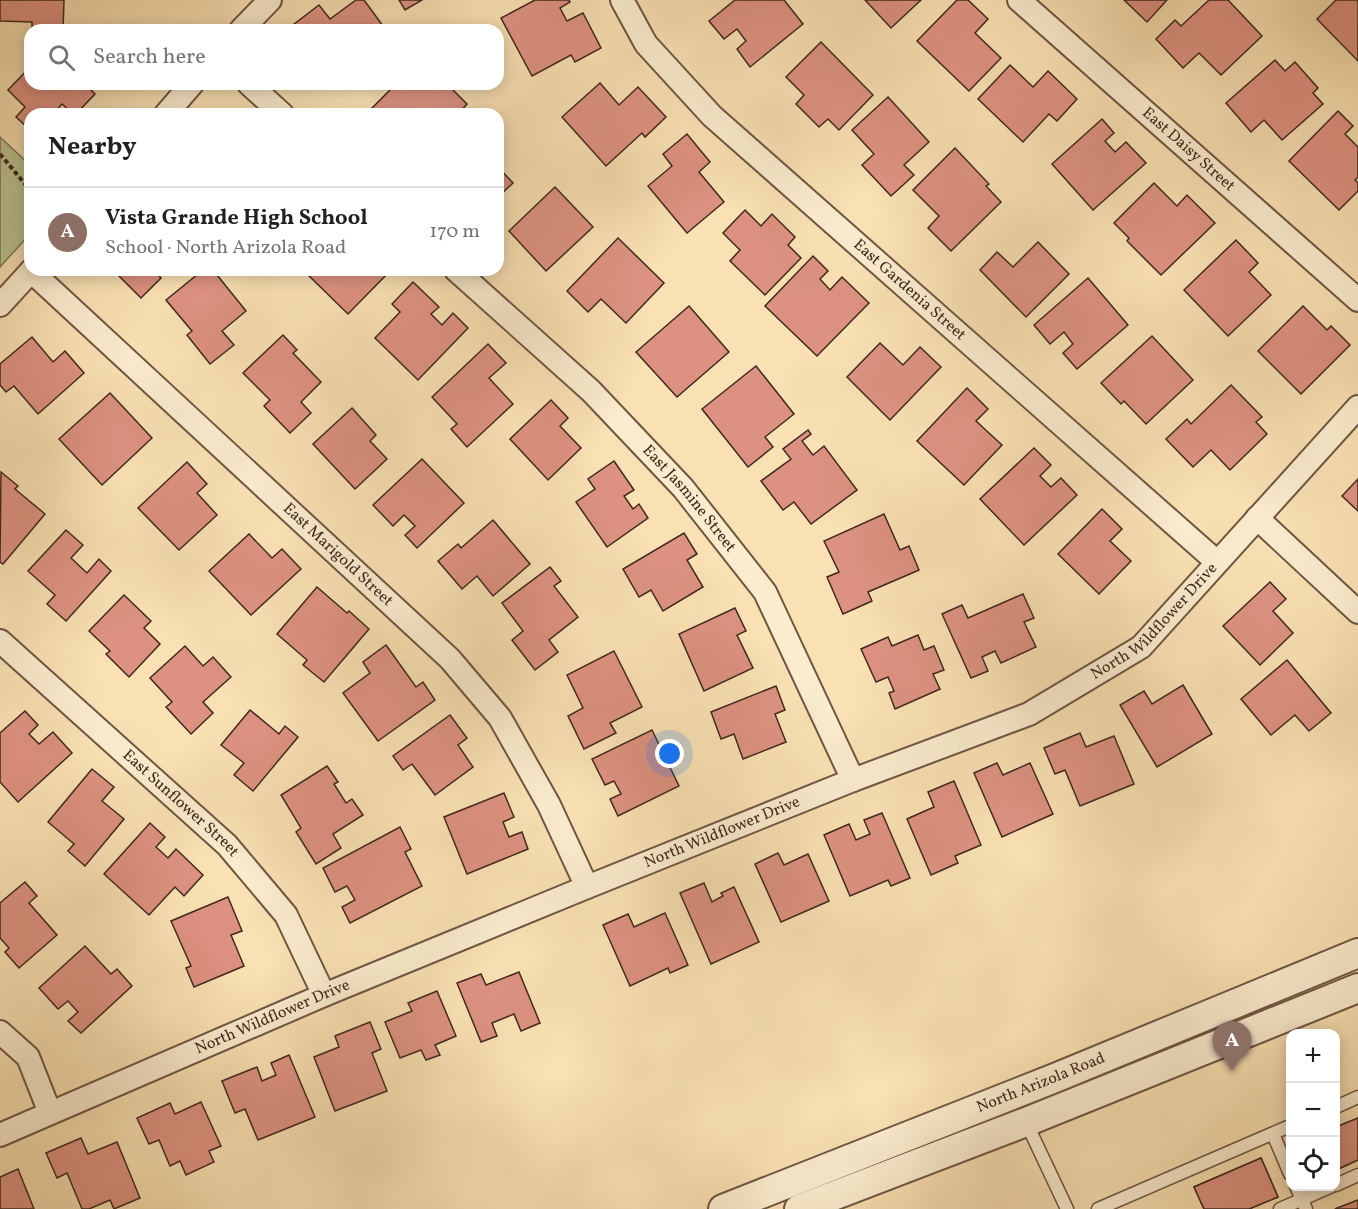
<!DOCTYPE html>
<meta charset="utf-8">
<style>
body{margin:0;font-family:Vollkorn,serif;background:#f6f6f6;color:#202124}
.controls{position:absolute;right:18px;bottom:18px;display:grid;overflow:hidden;border-radius:12px;box-shadow:0 3px 15px #0003}
.controls button{width:54px;height:54px;display:grid;place-items:center;padding:0;border:0;border-bottom:2px solid #e0e0e0;background:#fff;color:#202124;font:30px sans-serif}
.you{position:absolute;left:670px;top:754px;width:21px;height:21px;margin:-15px;border:4px solid #fff;border-radius:50%;background:#1a73e8;box-shadow:0 0 0 9px #1a73e833}
.badge{display:grid;place-items:center;width:39px;height:39px;border-radius:50%;background:#8f2418;color:#fff;font-size:20px;font-weight:700}
.pin{position:absolute;translate:-50% -50px;filter:drop-shadow(0 2px 3px #0008)}
.pin::after{content:'';position:absolute;top:32px;width:21px;height:18px;background:inherit;clip-path:polygon(0 0,100% 0,50% 100%)}
.list{margin:0;padding:0;list-style:none}
h2{display:flex;justify-content:space-between;align-items:center;height:78px;margin:0;padding:0 24px;font-size:26px}
h2 small{font-size:20px;font-weight:400;color:#757577}
.list li{display:grid;grid-template-columns:39px 1fr auto;gap:18px;align-items:center;box-sizing:border-box;height:90px;padding:0 24px;border-top:2px solid #e0e0e0}
.list b{display:block;font-size:22px;white-space:nowrap}
.list p{margin:0;font-size:20px;white-space:nowrap;color:#757577}
.list em{font-size:20px;font-style:normal;color:#757577}
.icon{flex:none;width:33px;height:33px;fill:none;stroke:currentColor;stroke-width:2;stroke-linecap:round;stroke-linejoin:round}
.map{position:relative;flex:none;width:1358px;height:1209px;overflow:hidden}
.search{position:absolute;background:#fff;box-shadow:0 3px 15px #0003;left:24px;top:24px;width:480px;height:66px;display:flex;align-items:center;gap:15px;box-sizing:border-box;padding:0 21px;border-radius:18px;color:#757577;font-size:22px}
.panel{position:absolute;background:#fff;box-shadow:0 3px 15px #0003;left:24px;top:108px;width:480px;height:168px;border-radius:18px}
.map>svg:first-child{display:block}
</style>
<div class="map">
<svg width="1358" height="1209" viewBox="0 0 1358 1209">
<rect width="100%" height="100%" fill="#f9e1b3"/>
<filter id="stains"><feTurbulence type="fractalNoise" baseFrequency=".00333" numOctaves="4"/><feColorMatrix values="0 0 0 0 .2 0 0 0 0 .09 0 0 0 0 .02 0 0 0 .5 -.17"/></filter>
<radialGradient id="worn" r=".72"><stop offset=".6" stop-color="#630" stop-opacity="0"/><stop offset="1" stop-color="#630" stop-opacity=".3"/></radialGradient>
<!-- green -->
<path fill="#bac38f" stroke="#7d7656" stroke-width="1.5" d="M0,137L30,165V234L0,267Z"/>
<!-- building -->
<g fill="#dd9281" stroke="#40281e" stroke-width="1.5">
<path d="M0,0H64L63,30H32V22L0,21Z"/>
<path d="M356,0H364L386,30H290L289,28L319,5L330,19Z"/>
<path d="M399,0H422L405,10Z"/>
<path d="M535,0H569L570,2L560,8L567,21L583,13L601,48L575,62L571,55L532,76L501,18Z"/>
<path d="M735,0H784L803,24L750,67L737,49L746,41L737,29L724,39L709,21Z"/>
<path d="M865,0H921L891,28Z"/>
<path d="M957,0H968L988,19L975,33L1001,58L969,91L917,41Z"/>
<path d="M1124,0H1167L1147,22Z"/>
<path d="M1209,0H1228L1262,36L1221,75L1199,53L1183,68L1156,39L1175,20L1181,26Z"/>
<path d="M1336,0H1358V61L1317,19Z"/>
<path d="M821,42L873,95L839,130L828,119L819,127L796,104L804,95L786,77Z"/>
<path d="M1275,60L1285,71L1295,62L1318,88L1313,93L1323,104L1282,140L1264,120L1251,132L1226,103Z"/>
<path d="M1010,65L1033,87L1048,71L1077,99L1057,121L1049,114L1023,142L978,99Z"/>
<path d="M30,67V84H85L95,94L76,114H73L62,104L53,114H30V130L16,117L25,107L8,90Z"/>
<path d="M600,83L619,105L638,87L666,117L645,137L642,133L606,166L562,117Z"/>
<path d="M396,84H447L467,104L458,114H375L371,109Z"/>
<path d="M888,97L929,142L904,165L914,175L891,196L862,165L874,154L852,130Z"/>
<path d="M1338,111L1353,126L1345,134L1358,147V177L1355,180L1358,183V191L1339,210L1289,161Z"/>
<path d="M1102,119L1114,133L1105,141L1115,152L1126,142L1146,163L1093,210L1052,164Z"/>
<path d="M687,134L710,162L699,172L724,202L687,233L648,186L672,166L663,154Z"/>
<path d="M955,148L989,184L986,186L1001,202L951,251L928,228L939,216L913,190Z"/>
<path d="M498,167L513,183L498,197Z"/>
<path d="M1154,183L1177,206L1187,195L1215,223L1161,275L1127,241L1129,238L1114,223Z"/>
<path d="M555,187L593,227L546,271L509,231Z"/>
<path d="M745,210L761,226L772,214L795,237L788,245L801,258L765,295L730,261L740,250L723,233Z"/>
<path d="M618,238L664,283L626,323L601,299L588,312L567,291Z"/>
<path d="M1236,240L1258,263L1249,272L1271,295L1228,336L1184,290Z"/>
<path d="M1038,242L1069,274L1026,317L980,270L997,252L1013,267Z"/>
<path d="M813,256L828,271L820,279L830,290L842,277L869,303L817,356L765,306Z"/>
<path d="M117,270H154L161,278L141,298L115,272Z"/>
<path d="M203,270H213L246,311L222,331L234,345L210,364L187,335L192,331L166,300Z"/>
<path d="M303,270H391L348,314Z"/>
<path d="M1088,278L1128,325L1077,369L1063,353L1073,344L1064,332L1050,344L1034,325Z"/>
<path d="M413,282L439,307L431,314L442,325L453,313L468,328L418,380L375,338L400,312L392,304Z"/>
<path d="M689,306L729,352L677,397L636,352Z"/>
<path d="M1303,306L1327,330L1331,326L1350,345L1301,394L1258,351Z"/>
<path d="M283,335L297,350L293,353L321,382L301,402L311,413L290,433L264,406L270,400L243,373Z"/>
<path d="M1152,336L1193,380L1146,424L1124,401L1121,404L1101,383Z"/>
<path d="M32,337L53,362L65,351L84,373L38,414L14,386L6,392L0,385V364Z"/>
<path d="M880,343L903,365L920,347L941,367L890,420L847,377Z"/>
<path d="M488,344L506,363L489,378L513,404L467,447L451,429L457,424L432,397Z"/>
<path d="M756,366L794,414L765,437L773,447L748,467L702,409Z"/>
<path d="M1231,385L1262,417L1256,422L1267,434L1230,470L1211,450L1193,467L1166,439L1187,419L1191,424Z"/>
<path d="M967,388L988,409L976,421L1002,445L964,485L917,441Z"/>
<path d="M110,393L152,438L102,485L59,439Z"/>
<path d="M551,400L568,418L560,426L581,448L548,480L510,439Z"/>
<path d="M352,408L376,435L370,441L387,459L355,489L313,444Z"/>
<path d="M808,430L811,434L802,441L813,455L824,446L857,490L811,524L794,502L783,510L761,481L791,459L783,449Z"/>
<path d="M1034,448L1051,465L1040,476L1051,487L1061,478L1077,495L1024,545L980,499Z"/>
<path d="M422,459L464,503L417,548L405,535L415,526L404,515L393,526L373,505Z"/>
<path d="M614,461L634,490L624,496L633,509L639,504L648,518L607,547L576,502L595,489L588,479Z"/>
<path d="M187,462L207,484L197,493L217,515L179,550L138,508Z"/>
<path d="M1,472L18,486L15,489L45,514L3,564L0,562Z"/>
<path d="M1358,479V511L1342,496Z"/>
<path d="M1102,509L1122,529L1110,541L1131,561L1099,594L1058,554Z"/>
<path d="M884,514L900,550L909,546L919,570L868,592L872,601L843,614L827,577L839,572L824,541Z"/>
<path d="M493,520L530,564L493,596L477,576L462,589L438,561L458,544L461,548Z"/>
<path d="M66,530L83,545L71,558L87,573L99,559L111,571L66,621L47,604L55,595L28,571Z"/>
<path d="M684,533L697,554L687,560L703,587L663,611L651,590L639,597L623,569Z"/>
<path d="M249,534L272,558L282,549L301,569L251,615L209,571Z"/>
<path d="M550,567L561,581L554,586L578,617L549,640L558,652L535,670L512,640L523,631L502,603Z"/>
<path d="M1270,582L1286,599L1273,611L1293,633L1260,665L1223,626Z"/>
<path d="M317,587L347,613L349,611L369,629L324,682L303,665L307,660L277,634Z"/>
<path d="M1023,594L1034,618L1024,622L1036,647L1001,663L995,651L982,657L988,671L971,678L942,614L962,605L968,618Z"/>
<path d="M124,595L151,621L144,628L160,644L129,677L106,654L110,651L89,631Z"/>
<path d="M735,608L746,631L737,635L753,668L704,691L679,634Z"/>
<path d="M918,635L924,650L934,646L944,670L933,674L940,689L895,709L889,693L894,691L888,677L876,682L861,649L888,637L892,646Z"/>
<path d="M386,645L416,687L423,682L435,700L378,741L343,693L370,673L363,662Z"/>
<path d="M185,646L203,666L213,657L231,677L203,702L213,713L191,734L166,707L172,702L150,678Z"/>
<path d="M614,651L642,707L610,723L616,733L584,749L568,716L583,708L567,675Z"/>
<path d="M1287,660L1331,713L1309,731L1295,715L1271,735L1241,699Z"/>
<path d="M1183,685L1212,734L1157,767L1120,705L1144,691L1152,704Z"/>
<path d="M776,686L785,710L775,714L786,742L743,759L734,734L721,739L711,712Z"/>
<path d="M250,710L279,734L285,726L298,737L253,791L234,775L244,763L221,745Z"/>
<path d="M25,711L38,725L29,734L39,744L53,732L72,753L18,802L0,782V733Z"/>
<path d="M450,715L467,738L458,745L473,767L435,795L412,764L403,770L393,756Z"/>
<path d="M652,730L679,786L618,816L610,799L621,794L614,781L605,785L592,759Z"/>
<path d="M1080,733L1086,747L1114,736L1134,784L1080,806L1065,770L1055,774L1044,748Z"/>
<path d="M997,763L1003,775L1030,763L1053,814L1002,837L974,773Z"/>
<path d="M327,766L338,782L334,784L346,803L352,799L363,815L333,834L341,848L316,864L296,832L301,828L281,795Z"/>
<path d="M92,769L114,787L102,801L124,819L85,866L68,851L74,844L48,822Z"/>
<path d="M954,781L981,845L955,856L958,863L931,875L907,819L934,807L928,792Z"/>
<path d="M504,793L514,817L503,822L509,837L522,832L528,849L467,874L444,817Z"/>
<path d="M882,813L910,878L891,886L888,880L850,896L824,835L849,824L856,840L870,834L864,820Z"/>
<path d="M150,823L165,837L156,847L168,858L176,849L203,875L184,896L175,887L149,915L104,874Z"/>
<path d="M400,827L411,849L405,852L422,886L350,923L342,907L355,900L347,886L335,892L323,868Z"/>
<path d="M778,853L784,865L808,854L829,901L781,922L755,864Z"/>
<path d="M25,882L37,896L29,903L57,935L19,968L5,952L9,948L0,938V903Z"/>
<path d="M704,883L712,902L723,896L721,893L734,887L759,942L711,964L680,893Z"/>
<path d="M228,897L242,931L231,935L244,966L194,987L186,968L191,966L171,921Z"/>
<path d="M665,913L688,965L670,973L668,968L630,986L603,925L628,914L634,927Z"/>
<path d="M85,946L111,974L117,969L132,986L81,1033L68,1021L78,1012L68,1001L58,1009L39,988Z"/>
<path d="M519,972L540,1023L521,1031L514,1014L492,1023L497,1036L481,1042L457,983L481,974L486,985Z"/>
<path d="M437,991L456,1036L435,1045L440,1055L426,1060L421,1050L400,1058L385,1022L412,1011L408,1003Z"/>
<path d="M370,1022L381,1049L372,1053L387,1091L335,1111L314,1057L339,1047L335,1036Z"/>
<path d="M289,1055L315,1117L258,1140L245,1109L235,1113L222,1081L257,1067L262,1081L276,1075L271,1063Z"/>
<path d="M201,1102L221,1146L209,1151L214,1162L186,1175L180,1161L170,1166L159,1140L149,1144L137,1118L170,1103L175,1114Z"/>
<path d="M1358,1118V1160L1336,1170V1127Z"/>
<path d="M1358,1118V1160L1336,1170V1127Z"/>
<path d="M81,1138L88,1154L117,1142L140,1198L114,1209L110,1200L89,1209H82L67,1173L57,1178L46,1153Z"/>
<path d="M1261,1158L1278,1197L1249,1209H1204L1194,1187Z"/>
<path d="M1261,1158L1278,1197L1249,1209H1204L1194,1187Z"/>
<path d="M18,1169L34,1209H0V1177Z"/>
<path d="M1358,1200V1209H1335Z"/>
<path d="M1358,1200V1209H1335Z"/>
</g>
<g fill="none" stroke-linecap="round" stroke-linejoin="round">
<defs>
<g id="service">
<path d="M1336,1107L1358,1097"/>
<path d="M1026,1122L1067,1209"/>
<path d="M1273,1134L1290,1174"/>
<path d="M1336,1185L1358,1175"/>
<path d="M1296,1186L1306,1209"/>
<path d="M1098,1209L1290,1126"/>
<path d="M1280,1209L1332,1186"/>
</g>
<g id="minor">
<path id="s1" d="M622,0L646,44L712,116L1217,562"/>
<path id="s2" d="M1019,0L1358,300"/>
<path d="M241,30L270,0"/>
<path d="M249,84L282,114"/>
<path d="M166,114L192,84"/>
<path id="s3" d="M456,270L591,391L683,488L765,592L853,780"/>
<path id="s4" d="M31,271L450,659L500,718L549,805L587,887"/>
<path d="M0,305L32,270"/>
<path d="M1257,518L1358,612"/>
<path id="s5" d="M0,641L227,845L286,915L324,995"/>
<path d="M0,1032L28,1057L50,1113"/>
<path id="s6" d="M0,1135L324,995L587,887L853,780L1029,714L1141,647L1358,407"/>
</g>
<g id="tertiary">
<path id="s7" d="M723,1209L1055,1078L1358,953"/>
<path d="M799,1209L1026,1122L1358,988"/>
</g>
</defs>
<!-- service casing -->
<use href="#service" stroke="#6e5643" stroke-width="15"/>
<!-- minor casing -->
<use href="#minor" stroke="#6e5643" stroke-width="26"/>
<!-- tertiary casing -->
<use href="#tertiary" stroke="#6e5643" stroke-width="32"/>
<!-- path -->
<path stroke="#40281e" stroke-width="4" stroke-dasharray="4.5 3" stroke-linecap="butt" d="M0,154L30,190"/>
<!-- service -->
<use href="#service" stroke="#fbecce" stroke-width="12"/>
<!-- minor -->
<use href="#minor" stroke="#fbecce" stroke-width="22"/>
<!-- tertiary -->
<use href="#tertiary" stroke="#fbecce" stroke-width="28"/>
</g>
<g text-anchor="middle" dominant-baseline="central" stroke-width="4.5" stroke-linejoin="round" paint-order="stroke">
<!-- street labels -->
<g font-size="16" fill="#40281e" stroke="#fbecce">
<text stroke="none"><textPath href="#s2" startOffset="226">East Daisy Street</textPath></text>
<text stroke="none"><textPath href="#s1" startOffset="411">East Gardenia Street</textPath></text>
<text stroke="none"><textPath href="#s3" startOffset="327">East Jasmine Street</textPath></text>
<text stroke="none"><textPath href="#s4" startOffset="418">East Marigold Street</textPath></text>
<text stroke="none"><textPath href="#s6" startOffset="1269">North Wildflower Drive</textPath></text>
<text stroke="none"><textPath href="#s5" startOffset="243">East Sunflower Street</textPath></text>
<text stroke="none"><textPath href="#s6" startOffset="783">North Wildflower Drive</textPath></text>
<text stroke="none"><textPath href="#s6" startOffset="297">North Wildflower Drive</textPath></text>
<text stroke="none"><textPath href="#s7" startOffset="342">North Arizola Road</textPath></text>
</g>
</g>
<rect width="100%" height="100%" filter="url(#stains)"/>
<rect width="100%" height="100%" fill="url(#worn)"/>
</svg>
<div class="controls">
<button>+</button>
<button>−</button>
<button><svg class="icon" aria-label="locate" viewBox="0 0 24 24"><circle cx="12" cy="12" r="6"/><path d="M12 2v4M12 18v4M2 12h4M18 12h4"/></svg></button>
</div>
<div class="you"></div>
<div class="pin badge" style="left:1232px;top:1071px;background:#8d6e63">A</div>
<div class="search"><svg class="icon" aria-label="search" viewBox="0 0 24 24"><circle cx="10" cy="10" r="6"/><path d="M15 15l6 6"/></svg>Search here</div>
<section class="panel">
<h2>Nearby<small></small></h2>
<ul class="list">
<li><span class="badge" style="background:#8d6e63">A</span><div><b>Vista Grande High School</b><p>School · North Arizola Road</p></div><em>170 m</em></li>
</ul>
</section>
</div>
